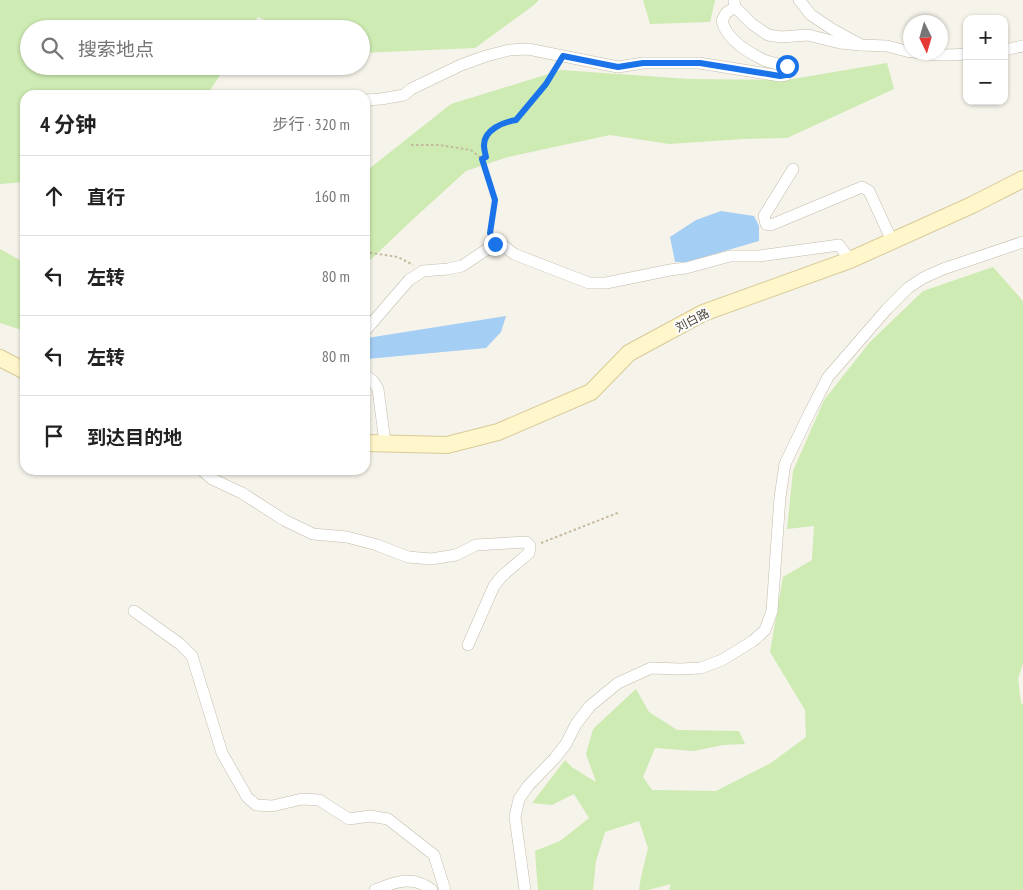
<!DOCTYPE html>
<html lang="zh">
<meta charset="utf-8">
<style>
body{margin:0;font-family:"PT Sans Narrow","Noto Sans SC",sans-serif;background:#f6f6f6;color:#222}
.controls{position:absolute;right:15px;top:15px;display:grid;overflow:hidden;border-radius:10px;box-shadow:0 1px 4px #0004}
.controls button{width:45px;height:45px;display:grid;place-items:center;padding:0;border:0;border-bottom:1px solid #e0e0e0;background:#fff;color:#222;font:25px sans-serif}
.compass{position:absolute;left:903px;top:15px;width:45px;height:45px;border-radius:50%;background:#fff;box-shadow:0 1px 4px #0004;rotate:175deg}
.stop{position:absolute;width:15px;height:15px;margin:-11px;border:4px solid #1a73e8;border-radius:50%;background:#fff}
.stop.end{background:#1a73e8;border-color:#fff;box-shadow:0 1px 5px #0008}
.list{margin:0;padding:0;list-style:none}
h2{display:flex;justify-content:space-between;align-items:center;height:65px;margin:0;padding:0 20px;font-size:21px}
h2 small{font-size:16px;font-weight:400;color:#767676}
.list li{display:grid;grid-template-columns:32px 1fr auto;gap:15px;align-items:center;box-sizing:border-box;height:80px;padding:0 20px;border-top:1px solid #e0e0e0}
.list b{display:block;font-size:19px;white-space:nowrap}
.list em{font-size:16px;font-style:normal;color:#767676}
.icon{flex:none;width:28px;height:28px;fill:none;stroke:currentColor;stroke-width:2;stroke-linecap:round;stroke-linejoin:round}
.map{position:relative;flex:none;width:1023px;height:890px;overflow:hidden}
.search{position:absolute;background:#fff;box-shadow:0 1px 4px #0004;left:20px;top:20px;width:350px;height:55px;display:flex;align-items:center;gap:12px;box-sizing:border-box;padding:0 18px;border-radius:28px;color:#767676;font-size:19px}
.panel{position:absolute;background:#fff;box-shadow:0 1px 4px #0004;left:20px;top:90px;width:350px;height:385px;border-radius:15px}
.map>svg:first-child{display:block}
</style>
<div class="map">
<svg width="1023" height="890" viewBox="0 0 1023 890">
<rect width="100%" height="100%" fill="#f6f3ea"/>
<!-- green -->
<g fill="#cdebb2">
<path d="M0,0H539L534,5L475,48L361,53V29H285L258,17L250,29H29V66H226L207,95H25V182L0,184Z"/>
<path d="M643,0H715L710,22L650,24Z"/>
<path d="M887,63L894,89L787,138L744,139L669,144L610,135L508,157L466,171L410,222L365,265V172L451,104L561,70L689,79L787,80Z"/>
<path d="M0,249L25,263V331L0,323Z"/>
<path d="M993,267L1023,301V663L1018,679L1021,703L1023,704V890H669L671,884L648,890H639L641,877L648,848L639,821L605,832L596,861L593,890H538L535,851L560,841L589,818L574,794L552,805L532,803L565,760L573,768L596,782L586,754L593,729L636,689L649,712L677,730L739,731L745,744L723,745L694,751L655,748L643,777L652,790L716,791L771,763L806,737L805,710L770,652L783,577L812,560L814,526L787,529L793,471L824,400L870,342L923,291Z"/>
</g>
<!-- water -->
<g fill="#a5cef4">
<path d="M721,211L754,216L759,226V241L687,262H675L670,237L696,220Z"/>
<path d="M506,316L501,332L486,348L367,359C364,354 364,343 367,338Z"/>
</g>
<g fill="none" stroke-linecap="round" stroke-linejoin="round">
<defs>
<g id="street">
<path d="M799,0L811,15L832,29L861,45L887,46L910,52"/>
<path d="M734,1L735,7L752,24L768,35L781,37L808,35L840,43L861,45"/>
<path d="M1004,50L1023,46"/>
<path d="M914,52C931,56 949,55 967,54"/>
<path d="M365,100L381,99L404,95L411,89L461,65L486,56L509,50L528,49L618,67L643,63H699L780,76L786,75L789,71L787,66C780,64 771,63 764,60C747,52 727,40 722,21L726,13L735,7"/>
<path d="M793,169L764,216L766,224L771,225L862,187L869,191L892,241"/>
<path d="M365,331L409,280L423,271L448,269L462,266L495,244L504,246L514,254L589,283H606L670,270L686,268L730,256H759L839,245L850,260"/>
<path d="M365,375L373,381L378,389L385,443"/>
<path d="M202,470L212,479L242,493L284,520L313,534L347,537L377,545L408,557L431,559L456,555L476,545L526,542L530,546L529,553L502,576L494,586L468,645"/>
<path d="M134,611L180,644L192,656L222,753L247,797L256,805L272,806L302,799L319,800L349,819L370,816L388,819L434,855L445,890"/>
<path d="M375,890C391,884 405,877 422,884C426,886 429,887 432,890"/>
<path d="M525,890L515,817L519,799L528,786L555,758L566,744L576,724L590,706L618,683L651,668L680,669L701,668L722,660L753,641L765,630L772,611L780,497L785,464L810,412L828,377L887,309L908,288L923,278L943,269L1023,242"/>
</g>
<g id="secondary">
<path d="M0,358L25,371"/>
<path d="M365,443L447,445L498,432L591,392L629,353L703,313L850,260L972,205L1023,179"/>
</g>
</defs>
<!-- street casing -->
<use href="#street" stroke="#c2bcac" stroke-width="12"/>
<!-- secondary casing -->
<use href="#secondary" stroke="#d8cb99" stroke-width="18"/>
<!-- path -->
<g stroke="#c5b99d" stroke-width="2" stroke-dasharray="2.5 2.5" stroke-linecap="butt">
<path d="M411,145H439L471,150L482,159L495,200L490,233L491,235"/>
<path d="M482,159L486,157L483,144L486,135L505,122L516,120L546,84L558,65"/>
<path d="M365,252L398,257L413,265"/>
<path d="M541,543L620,512"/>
</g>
<!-- street -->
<use href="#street" stroke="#fff" stroke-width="11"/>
<!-- secondary -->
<use href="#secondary" stroke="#fff6cb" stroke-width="16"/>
</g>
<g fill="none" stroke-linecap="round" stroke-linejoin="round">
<!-- route -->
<path stroke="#1a73e8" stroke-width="6" d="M495,244L490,233L495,200L482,159L486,157C485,153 484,149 484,145C484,130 503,122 516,120L546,84L563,56L618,67L643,63H700L780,76L786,75L789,71L787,66"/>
</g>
<g text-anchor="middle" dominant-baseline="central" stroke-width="4" stroke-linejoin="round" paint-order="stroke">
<!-- street labels -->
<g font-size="12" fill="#4b4538" stroke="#fff">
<text transform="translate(692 320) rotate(-27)">刘白路</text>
</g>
</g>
</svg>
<div class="controls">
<button>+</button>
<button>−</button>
</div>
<svg class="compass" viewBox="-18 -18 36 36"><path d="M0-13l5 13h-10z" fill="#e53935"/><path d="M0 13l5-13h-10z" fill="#767676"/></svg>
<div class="stop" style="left:787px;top:66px"></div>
<div class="stop end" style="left:495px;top:244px"></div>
<div class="search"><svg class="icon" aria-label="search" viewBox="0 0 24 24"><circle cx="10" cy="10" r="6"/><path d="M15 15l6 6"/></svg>搜索地点</div>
<section class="panel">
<h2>4 分钟<small>步行 · 320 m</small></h2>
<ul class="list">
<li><svg class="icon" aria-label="ahead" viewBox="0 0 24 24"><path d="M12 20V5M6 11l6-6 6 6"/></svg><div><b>直行</b></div><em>160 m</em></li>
<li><svg class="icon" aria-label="left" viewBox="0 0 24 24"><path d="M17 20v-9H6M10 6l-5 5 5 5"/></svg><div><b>左转</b></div><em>80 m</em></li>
<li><svg class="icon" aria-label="left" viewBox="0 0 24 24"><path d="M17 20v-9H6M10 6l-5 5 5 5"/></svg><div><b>左转</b></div><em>80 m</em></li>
<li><svg class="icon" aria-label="arrive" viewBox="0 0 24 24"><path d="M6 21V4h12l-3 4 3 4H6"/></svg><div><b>到达目的地</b></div></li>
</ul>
</section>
</div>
